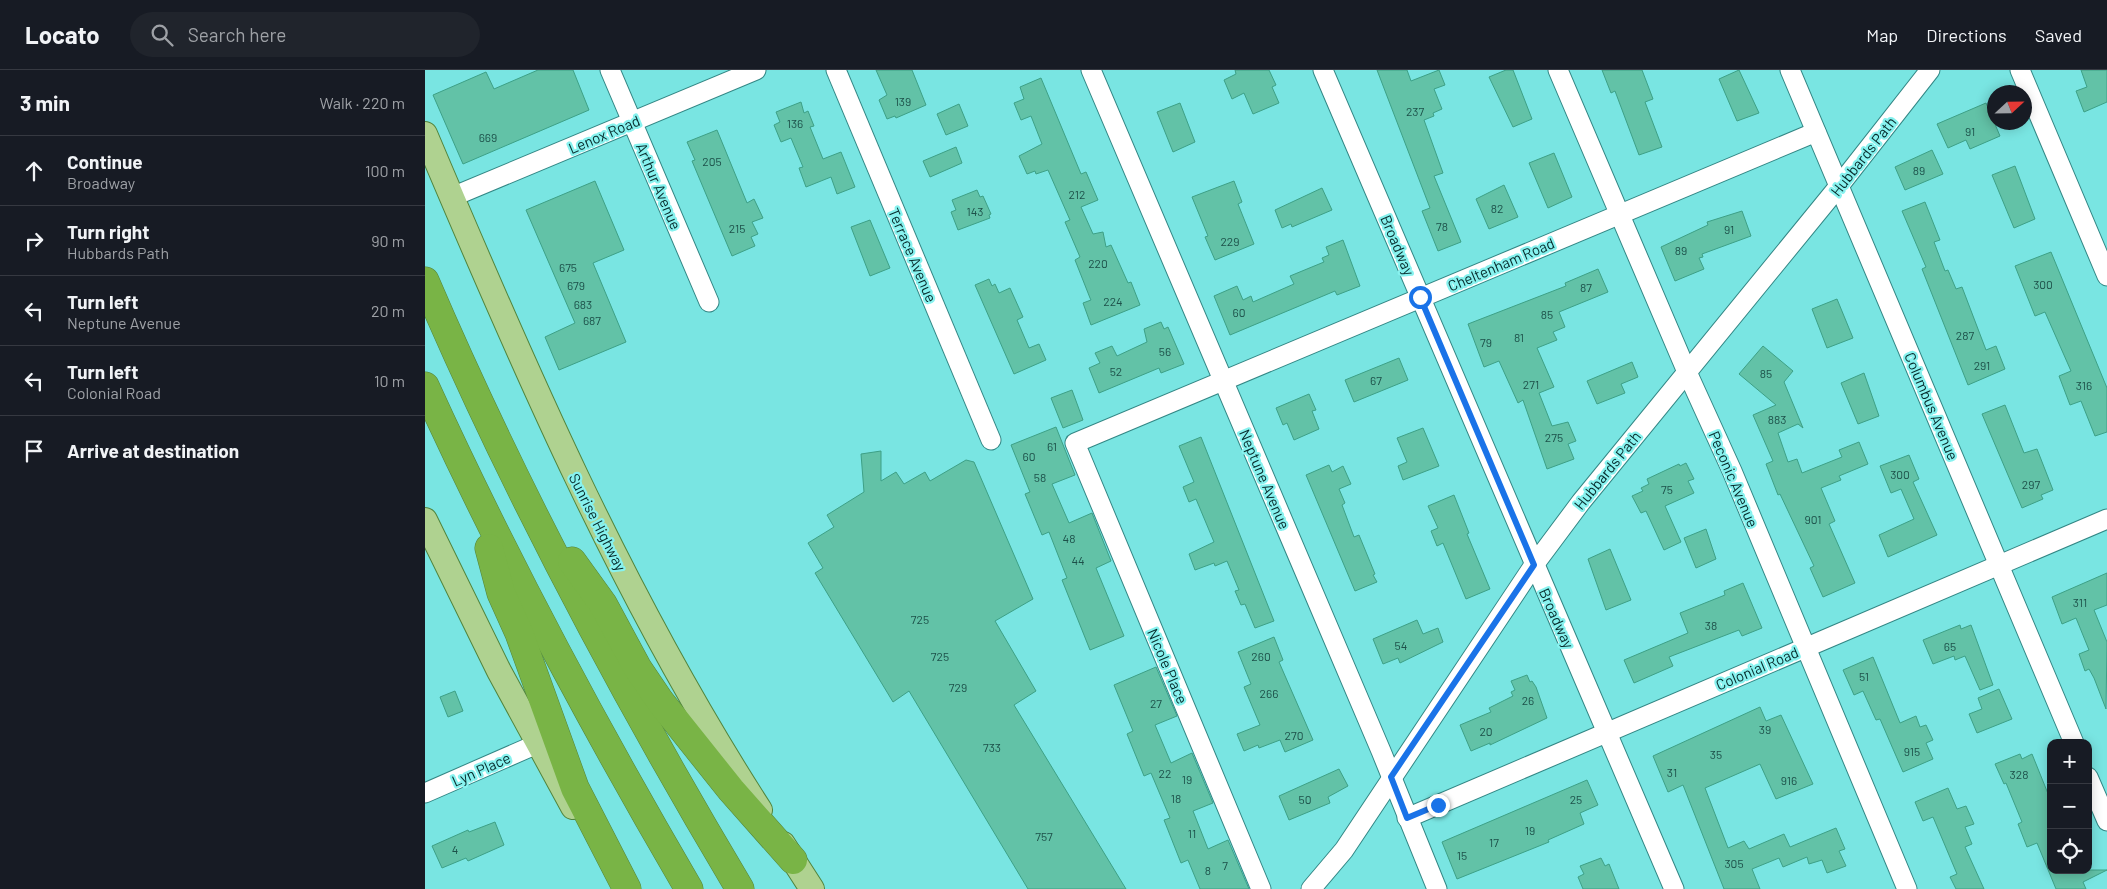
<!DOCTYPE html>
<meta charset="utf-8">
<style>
body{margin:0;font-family:Barlow,sans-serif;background:#20242c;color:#f1f3f6}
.controls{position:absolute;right:15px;bottom:15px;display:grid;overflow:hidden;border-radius:10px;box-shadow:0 2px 12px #0003}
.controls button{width:45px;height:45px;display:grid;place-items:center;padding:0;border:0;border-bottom:1px solid #363941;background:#171b24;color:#f1f3f6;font:25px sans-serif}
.compass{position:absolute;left:1562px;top:15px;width:45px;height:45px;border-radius:50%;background:#171b24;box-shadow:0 2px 12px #0003;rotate:68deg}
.stop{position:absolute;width:15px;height:15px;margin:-11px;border:4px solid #1a73e8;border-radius:50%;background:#fff}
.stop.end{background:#1a73e8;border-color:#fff;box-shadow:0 1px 5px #0008}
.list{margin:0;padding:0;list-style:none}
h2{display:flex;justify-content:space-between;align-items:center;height:65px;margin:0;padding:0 20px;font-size:21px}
h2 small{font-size:16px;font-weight:400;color:#9ea1a6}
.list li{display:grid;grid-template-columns:32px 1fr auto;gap:15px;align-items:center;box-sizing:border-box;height:70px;padding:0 20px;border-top:1px solid #363941}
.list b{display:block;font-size:19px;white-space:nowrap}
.list p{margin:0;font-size:16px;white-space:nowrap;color:#9ea1a6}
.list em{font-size:16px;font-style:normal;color:#9ea1a6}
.icon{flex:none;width:28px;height:28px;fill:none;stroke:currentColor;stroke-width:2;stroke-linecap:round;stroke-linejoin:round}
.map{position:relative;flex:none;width:1682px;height:819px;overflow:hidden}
header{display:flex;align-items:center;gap:30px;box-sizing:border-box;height:70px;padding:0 25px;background:#171b24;border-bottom:1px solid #363941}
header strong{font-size:24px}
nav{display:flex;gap:28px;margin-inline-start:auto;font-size:18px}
.search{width:350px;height:45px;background:#20242c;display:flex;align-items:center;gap:12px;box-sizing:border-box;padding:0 18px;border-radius:28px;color:#9ea1a6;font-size:19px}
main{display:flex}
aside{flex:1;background:#171b24}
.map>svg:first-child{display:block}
</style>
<header>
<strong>Locato</strong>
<div class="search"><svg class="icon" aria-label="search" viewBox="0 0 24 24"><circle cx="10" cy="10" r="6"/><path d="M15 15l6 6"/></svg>Search here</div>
<nav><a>Map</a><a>Directions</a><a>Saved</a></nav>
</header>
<main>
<aside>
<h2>3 min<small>Walk · 220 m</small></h2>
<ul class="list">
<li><svg class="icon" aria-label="ahead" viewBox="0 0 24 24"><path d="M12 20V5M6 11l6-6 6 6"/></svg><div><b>Continue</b><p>Broadway</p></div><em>100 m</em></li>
<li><svg class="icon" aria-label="right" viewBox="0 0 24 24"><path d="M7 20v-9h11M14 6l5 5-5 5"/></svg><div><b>Turn right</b><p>Hubbards Path</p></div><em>90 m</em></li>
<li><svg class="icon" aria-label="left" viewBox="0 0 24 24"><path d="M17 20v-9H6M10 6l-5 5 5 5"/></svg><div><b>Turn left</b><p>Neptune Avenue</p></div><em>20 m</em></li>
<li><svg class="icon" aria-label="left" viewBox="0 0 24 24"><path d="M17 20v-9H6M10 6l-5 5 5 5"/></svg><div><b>Turn left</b><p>Colonial Road</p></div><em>10 m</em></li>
<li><svg class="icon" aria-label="arrive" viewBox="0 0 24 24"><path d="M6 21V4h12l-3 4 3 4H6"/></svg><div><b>Arrive at destination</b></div></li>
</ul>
</aside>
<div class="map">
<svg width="1682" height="819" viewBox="0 0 1682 819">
<rect width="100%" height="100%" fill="#79e5e2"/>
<!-- building -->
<g fill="#62c2a7" stroke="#3da086">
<path d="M113,0H148L164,40L38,94L8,25L61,2L69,19Z"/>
<path d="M451,0H487L501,35L471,48L470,46L462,49L454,30L462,25Z"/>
<path d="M810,0H844L851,15L847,17L854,33L828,44L819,23L807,29L799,10L811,4Z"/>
<path d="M952,0H982L986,11L1014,0L1020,15L1009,19L1017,39L1008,43L1009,46L999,50L1018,103L1009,106L1036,172L1013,181L997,141L1005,138Z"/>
<path d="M1081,0H1088L1107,49L1088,57L1064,7Z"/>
<path d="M1177,0H1217L1228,29L1220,32L1237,77L1214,85L1190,21L1186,23Z"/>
<path d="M1314,0L1334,43L1312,51L1294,9Z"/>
<path d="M1656,0H1682V32L1659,42L1651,21L1662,17Z"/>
<path d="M616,8L656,104L661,102L673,130L656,137L668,164L678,162L681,177L686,175L703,213L706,212L715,235L666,255L658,233L666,230L665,228L650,190L655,187L640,152L645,150L623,100L611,104L610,101L602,104L594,86L617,74L606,46L596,50L589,33L599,29L595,17Z"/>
<path d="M376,32L379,43L383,41L389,56L385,57L398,89L416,82L430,117L412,124L406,107L381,117L374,98L378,97L366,68L356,72L349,55L355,52L351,42Z"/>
<path d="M755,33L770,72L748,82L732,42Z"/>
<path d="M1561,33L1575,66L1545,79L1541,70L1523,78L1512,54Z"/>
<path d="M534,34L543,56L521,65L512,44Z"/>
<path d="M292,60L322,133L329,129L338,148L327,152L333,164L326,167L330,176L307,186L267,91L270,90L262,72Z"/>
<path d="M531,77L537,93L505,107L498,91Z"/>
<path d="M1507,80L1518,104L1480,120L1470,97Z"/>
<path d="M1129,83L1147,127L1123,138L1104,93Z"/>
<path d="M1590,96L1610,149L1589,158L1567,105Z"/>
<path d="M170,111L199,180L168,193L201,272L134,300L120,267L150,253L101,140Z"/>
<path d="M809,111L817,132L813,134L829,174L790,190L780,167L783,166L767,127Z"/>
<path d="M1079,115L1093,147L1064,159L1051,129Z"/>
<path d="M897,118L907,140L867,157L866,154L857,158L850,140Z"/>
<path d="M552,120L555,127L558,126L566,144L564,145L565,148L533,160L526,142L531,140L527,130Z"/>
<path d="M1500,132L1515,170L1509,172L1520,201L1523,200L1531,219L1537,217L1561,280L1571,276L1580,299L1543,315L1497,199L1501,197L1477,141Z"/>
<path d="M1317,141L1326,166L1277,184L1278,187L1274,188L1279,199L1250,211L1236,177L1283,155L1282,152Z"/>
<path d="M445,150L465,198L445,206L426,157Z"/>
<path d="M918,170L935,216L912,225L910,221L805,265L789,226L812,216L818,230L826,226L828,232L869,214L865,206L899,192L897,188L904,185L901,177Z"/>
<path d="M1626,182L1682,318V362L1670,366L1656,331L1645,335L1634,306L1646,301L1620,242L1610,246L1590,196Z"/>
<path d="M1173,199L1183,222L1134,242L1140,257L1128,262L1132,270L1112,278L1129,317L1114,323L1127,356L1143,352L1151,371L1143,374L1149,389L1122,399L1098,330L1093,333L1074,291L1059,297L1043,254L1141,216L1140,213Z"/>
<path d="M564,209L567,216L570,214L574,223L585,218L598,247L592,250L604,278L614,274L621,290L589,304L550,215Z"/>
<path d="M1412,229L1428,268L1402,278L1387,239Z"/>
<path d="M736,252L739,259L743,257L759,294L736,303L734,298L674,323L664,298L675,293L670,283L687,276L692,286L722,272L719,259Z"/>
<path d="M1338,276L1368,301L1359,312L1378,358L1373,354L1353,363L1363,392L1372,389L1377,403L1417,387L1414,380L1434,372L1443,394L1414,406L1416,410L1396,418L1410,451L1404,454L1430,513L1398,527L1385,498L1389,496L1355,424L1353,425L1341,394L1348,391L1328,345L1351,335L1314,304Z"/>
<path d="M974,288L983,310L929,332L920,310Z"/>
<path d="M1207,292L1213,307L1196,314L1200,323L1172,334L1162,311Z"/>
<path d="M1439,303L1454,346L1433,354L1416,313Z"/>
<path d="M647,320L658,350L638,358L626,328Z"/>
<path d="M884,324L891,340L887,341L894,359L869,370L862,353L858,355L851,338Z"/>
<path d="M1580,335L1599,383L1612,379L1628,420L1616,425L1618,429L1597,438L1557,344Z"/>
<path d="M631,357L650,405L627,414L644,453L667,443L686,491L671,498L699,566L665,580L637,510L642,508L624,462L617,465L600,424L605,422L586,375Z"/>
<path d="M998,358L1014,396L978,410L973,396L982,392L972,368Z"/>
<path d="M776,367L849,551L830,558L820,534L816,535L810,521L814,520L802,491L790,496L789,493L770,500L764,484L789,472L771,429L764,432L758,417L769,412L754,376Z"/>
<path d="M456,381V411L471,402L479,414L500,402L505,411L541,390L549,392L608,529L570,551L611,621L589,635L701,819H603L484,621L468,632L390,503L398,498L383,473L409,457L402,445L439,422L436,384Z"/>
<path d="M1484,385L1494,409L1488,412L1512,465L1463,487L1454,465L1489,449L1476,419L1466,423L1455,396Z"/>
<path d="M1261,393L1269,409L1263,411L1269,423L1240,436L1256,472L1239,480L1221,441L1216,443L1207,426L1218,421L1216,418L1224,414L1222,409L1254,394L1255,396Z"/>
<path d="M904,395L907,402L918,396L926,414L914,419L920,433L917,435L929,467L934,465L950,504L948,505L952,512L930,521L881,405Z"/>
<path d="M1029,425L1044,463L1042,464L1065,519L1041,529L1018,473L1012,476L1006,461L1013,458L1003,436Z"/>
<path d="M1281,459L1291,489L1271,498L1259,468Z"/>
<path d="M1185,479L1206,530L1181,540L1163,489Z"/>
<path d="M1682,503V535L1669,540L1682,572L1681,639L1669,608L1664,599L1660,601L1654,584L1664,580L1651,548L1637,554L1627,527Z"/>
<path d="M1318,513L1337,558L1317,566L1314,560L1244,587L1248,596L1209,613L1199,590L1263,563L1255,543L1300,525L1299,521Z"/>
<path d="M992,550L998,564L1013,558L1018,572L975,593L973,588L958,594L948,569Z"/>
<path d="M1535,555L1536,559L1546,555L1568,615L1555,620L1540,586L1530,590L1529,586L1508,594L1498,570Z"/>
<path d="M849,567L858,590L854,592L888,670L860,682L855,670L834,678L833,675L819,681L812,664L835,655L819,617L826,614L813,582Z"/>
<path d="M1448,587L1475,653L1491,646L1495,657L1501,655L1508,670L1501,673L1508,689L1478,702L1455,649L1451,650L1438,621L1429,625L1418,600Z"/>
<path d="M731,597L752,646L730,655L746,693L767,683L788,733L768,741L783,779L803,770L824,819H775L763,790L756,793L739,750L745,748L726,703L719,706L702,664L708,661L689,615Z"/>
<path d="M1102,605L1105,612L1107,611L1111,617L1122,648L1065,675V673L1046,681L1035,655L1066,642L1064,638L1088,626L1086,622L1090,620L1086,611Z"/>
<path d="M1574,619L1587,649L1552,663L1544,644L1557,639L1553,628Z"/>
<path d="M30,621L38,641L23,647L15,627Z"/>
<path d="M1335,637L1341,651L1356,645L1388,714L1351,729L1335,694L1280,718L1303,778L1319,771L1324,779L1359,764L1365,777L1411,758L1420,779L1414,781L1421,796L1402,803L1397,790L1384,794L1382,787L1358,797L1354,788L1327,799L1335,819H1299L1258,715L1243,722L1228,686Z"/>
<path d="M1595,684L1597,689L1607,684L1626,731V800H1682L1658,812L1661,819H1631L1612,773L1602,777L1593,754L1597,752L1581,713L1579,714L1570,694Z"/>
<path d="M914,699L923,716L903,727L905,733L864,750L854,726Z"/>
<path d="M1162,710L1173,735L1155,743L1159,754L1123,770L1124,772L1032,809L1017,772Z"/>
<path d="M1523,718L1532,739L1541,736L1549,754L1540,757L1547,774L1540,777L1559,819H1531L1525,807L1532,804L1508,747L1498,751L1490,732Z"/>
<path d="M70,752L79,775L43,791L41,788L17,798L7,776L43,760L44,762Z"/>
<path d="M1176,788L1180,796L1184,794L1194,819H1158L1153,807L1159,804L1155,796Z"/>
</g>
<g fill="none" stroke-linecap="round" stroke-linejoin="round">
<defs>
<g id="minor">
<path d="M185,0L284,232"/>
<path d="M411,0L566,370"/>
<path d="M666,0L956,681L1012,819"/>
<path d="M898,0L1249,819"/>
<path d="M1133,0L1262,302L1307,401L1482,819"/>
<path d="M1365,0L1649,673"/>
<path d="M1595,0L1682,206"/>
<path d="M27,127L331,0"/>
<path d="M1663,707L1682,751"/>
<path d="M0,723L112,674"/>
<path d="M982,748L1682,449"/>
<path d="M836,819L650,373L1391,62"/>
<path d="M886,819L919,780L1109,495L1156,432L1414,116L1505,0"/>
</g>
<g id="major">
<path d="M0,64C98,296 198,528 335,740"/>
<path d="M0,450L74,601L148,737"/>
<path d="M358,774L387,819"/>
</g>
<g id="highway">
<path d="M0,211C90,421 198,623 315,819"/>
<path d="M0,316C79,489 168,655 264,819"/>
<path d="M64,478L76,523L94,563L150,718L202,819"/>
<path d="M147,491L178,534L212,597L235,631L306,720L368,790"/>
</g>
</defs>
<!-- minor casing -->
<use href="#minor" stroke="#338785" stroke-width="21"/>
<!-- major casing -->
<use href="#major" stroke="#51843c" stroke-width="26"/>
<!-- highway casing -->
<use href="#highway" stroke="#51843c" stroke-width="29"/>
<!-- minor -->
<use href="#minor" stroke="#fff" stroke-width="19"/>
<!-- major -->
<use href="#major" stroke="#afd290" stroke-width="24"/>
<!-- highway -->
<use href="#highway" stroke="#79b446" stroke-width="28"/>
</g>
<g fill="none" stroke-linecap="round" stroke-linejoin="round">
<!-- route -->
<path stroke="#1a73e8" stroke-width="6" d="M995,227L1109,495L966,707L982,748L1013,735"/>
</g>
<g text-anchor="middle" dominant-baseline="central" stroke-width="4.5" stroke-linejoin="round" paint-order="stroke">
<!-- number labels -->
<g font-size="12" fill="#1d5049">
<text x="478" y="31">139</text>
<text x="990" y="41">237</text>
<text x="370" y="53">136</text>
<text x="1545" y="61">91</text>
<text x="63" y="67">669</text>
<text x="287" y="91">205</text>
<text x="1494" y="100">89</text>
<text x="652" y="124">212</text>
<text x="1072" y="138">82</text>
<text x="550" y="141">143</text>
<text x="1017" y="156">78</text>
<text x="312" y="158">215</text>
<text x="1304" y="159">91</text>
<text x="805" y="171">229</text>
<text x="1256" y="180">89</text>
<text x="673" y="193">220</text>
<text x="143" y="197">675</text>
<text x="1618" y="214">300</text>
<text x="151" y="215">679</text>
<text x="1161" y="217">87</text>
<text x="688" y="231">224</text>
<text x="158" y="234">683</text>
<text x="814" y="242">60</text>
<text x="1122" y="244">85</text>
<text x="167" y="250">687</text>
<text x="1540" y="265">287</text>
<text x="1094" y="267">81</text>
<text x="1061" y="272">79</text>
<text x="740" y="281">56</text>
<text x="1557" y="295">291</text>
<text x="691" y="301">52</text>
<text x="1341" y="303">85</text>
<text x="951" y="310">67</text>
<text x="1106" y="314">271</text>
<text x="1659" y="315">316</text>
<text x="1352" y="349">883</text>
<text x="1129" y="367">275</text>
<text x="627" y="376">61</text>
<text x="604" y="386">60</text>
<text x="1475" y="404">300</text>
<text x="615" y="407">58</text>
<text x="1606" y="414">297</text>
<text x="1242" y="419">75</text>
<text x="1388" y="449">901</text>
<text x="644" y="468">48</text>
<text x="653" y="490">44</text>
<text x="1655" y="532">311</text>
<text x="495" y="549">725</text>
<text x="1286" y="555">38</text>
<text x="976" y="575">54</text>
<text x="1525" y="576">65</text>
<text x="515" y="586">725</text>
<text x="836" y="586">260</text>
<text x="1439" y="606">51</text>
<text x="533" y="617">729</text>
<text x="844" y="623">266</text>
<text x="1103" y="630">26</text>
<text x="731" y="633">27</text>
<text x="1340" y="659">39</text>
<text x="1061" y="661">20</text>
<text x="869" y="665">270</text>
<text x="567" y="677">733</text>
<text x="1487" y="681">915</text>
<text x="1291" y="684">35</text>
<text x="1247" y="702">31</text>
<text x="740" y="703">22</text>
<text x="1594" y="704">328</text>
<text x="762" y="709">19</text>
<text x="1364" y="710">916</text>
<text x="751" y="728">18</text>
<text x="880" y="729">50</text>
<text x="1151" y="729">25</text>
<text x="1105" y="760">19</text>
<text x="767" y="763">11</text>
<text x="619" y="766">757</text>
<text x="1069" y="772">17</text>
<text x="30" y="779">4</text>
<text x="1037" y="785">15</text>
<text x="1309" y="793">305</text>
<text x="800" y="795">7</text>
<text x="783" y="800">8</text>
</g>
<!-- street labels -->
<g font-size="15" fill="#062a2a" stroke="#87f2ef">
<text transform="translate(179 64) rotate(-23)">Lenox Road</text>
<text transform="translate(1438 86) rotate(-52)">Hubbards Path</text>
<text transform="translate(234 116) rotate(67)">Arthur Avenue</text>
<text transform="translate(973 175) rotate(67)">Broadway</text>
<text transform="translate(488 185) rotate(67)">Terrace Avenue</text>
<text transform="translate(1076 194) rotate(-23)">Cheltenham Road</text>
<text transform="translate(1507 336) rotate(67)">Columbus Avenue</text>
<text transform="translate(1182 400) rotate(-51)">Hubbards Path</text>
<text transform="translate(840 409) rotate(67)">Neptune Avenue</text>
<text transform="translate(1309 409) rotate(67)">Peconic Avenue</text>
<text transform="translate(173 452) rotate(63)">Sunrise Highway</text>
<text transform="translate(1132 548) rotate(66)">Broadway</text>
<text transform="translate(743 596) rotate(67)">Nicole Place</text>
<text transform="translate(1332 598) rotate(-23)">Colonial Road</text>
<text transform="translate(56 699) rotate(-24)">Lyn Place</text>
</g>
</g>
</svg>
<div class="controls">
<button>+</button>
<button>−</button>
<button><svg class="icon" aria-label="locate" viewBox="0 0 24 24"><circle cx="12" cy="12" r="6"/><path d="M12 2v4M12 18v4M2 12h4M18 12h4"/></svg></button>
</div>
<svg class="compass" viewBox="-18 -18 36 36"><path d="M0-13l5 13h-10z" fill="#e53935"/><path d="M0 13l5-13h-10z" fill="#9ea1a6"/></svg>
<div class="stop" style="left:995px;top:227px"></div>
<div class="stop end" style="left:1013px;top:735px"></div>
</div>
</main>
